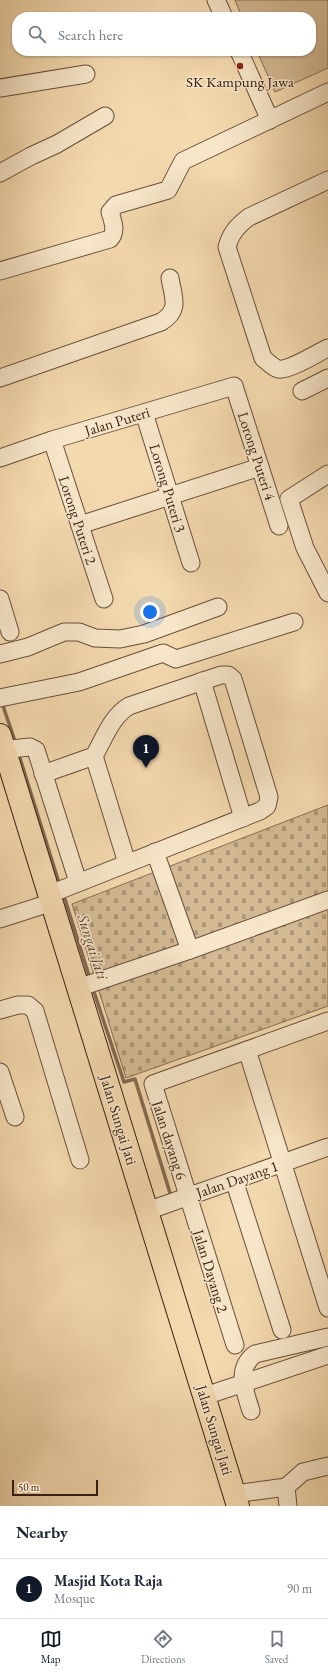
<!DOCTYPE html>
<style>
body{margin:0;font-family:"EB Garamond",serif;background:#f6f6f7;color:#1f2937}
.scale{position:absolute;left:12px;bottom:10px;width:86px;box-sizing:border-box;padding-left:4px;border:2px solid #392114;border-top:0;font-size:11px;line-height:14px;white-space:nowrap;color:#392114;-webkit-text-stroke:3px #f7e6ca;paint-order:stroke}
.you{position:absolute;left:150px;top:612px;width:14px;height:14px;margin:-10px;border:3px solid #fff;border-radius:50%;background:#1a73e8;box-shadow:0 0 0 6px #1a73e833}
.badge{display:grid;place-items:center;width:26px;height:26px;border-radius:50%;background:#111827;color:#fff;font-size:13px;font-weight:700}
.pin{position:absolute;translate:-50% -33px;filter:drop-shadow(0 1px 2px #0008)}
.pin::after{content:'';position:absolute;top:21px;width:14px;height:12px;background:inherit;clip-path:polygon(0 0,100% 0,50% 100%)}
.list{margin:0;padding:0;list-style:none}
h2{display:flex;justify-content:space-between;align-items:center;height:52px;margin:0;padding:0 16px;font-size:17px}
h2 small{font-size:13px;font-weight:400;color:#747a83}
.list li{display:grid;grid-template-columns:26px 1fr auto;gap:12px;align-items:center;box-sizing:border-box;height:60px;padding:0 16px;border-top:1px solid #e0e1e3}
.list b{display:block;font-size:15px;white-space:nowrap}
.list p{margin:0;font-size:13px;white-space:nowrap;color:#747a83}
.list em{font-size:13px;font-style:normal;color:#747a83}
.icon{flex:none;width:22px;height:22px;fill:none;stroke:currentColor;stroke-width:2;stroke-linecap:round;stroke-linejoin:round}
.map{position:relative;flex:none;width:328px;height:1506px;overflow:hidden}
.search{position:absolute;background:#fff;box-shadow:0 1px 3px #0004;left:12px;right:12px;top:12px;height:44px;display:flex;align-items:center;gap:10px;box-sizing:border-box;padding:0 14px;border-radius:16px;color:#747a83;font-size:15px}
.sheet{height:112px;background:#fff}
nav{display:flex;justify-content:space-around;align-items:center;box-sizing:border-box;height:56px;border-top:1px solid #e0e1e3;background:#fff;font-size:11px;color:#747a83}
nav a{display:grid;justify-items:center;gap:2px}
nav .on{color:#111827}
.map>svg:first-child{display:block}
</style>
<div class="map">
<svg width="328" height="1506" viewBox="0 0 328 1506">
<defs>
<pattern id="cemetery-stones" width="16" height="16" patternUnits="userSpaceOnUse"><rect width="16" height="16" fill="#d3ba94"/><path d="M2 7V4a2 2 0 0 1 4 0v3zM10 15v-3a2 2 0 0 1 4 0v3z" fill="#ac9778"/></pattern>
</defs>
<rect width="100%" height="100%" fill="#f3d9ae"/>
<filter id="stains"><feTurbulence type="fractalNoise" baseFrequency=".005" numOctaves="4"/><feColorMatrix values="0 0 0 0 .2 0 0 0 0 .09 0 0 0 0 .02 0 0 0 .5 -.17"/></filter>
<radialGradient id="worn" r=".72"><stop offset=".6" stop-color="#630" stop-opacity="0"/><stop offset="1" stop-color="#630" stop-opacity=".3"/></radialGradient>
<!-- cemetery -->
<path fill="url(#cemetery-stones)" stroke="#866e54" d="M328,805V1006L126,1078L72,904Z"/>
<!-- pitch -->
<path fill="#d3ba94" stroke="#866e54" d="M235,0H328V68L275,92L257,51H311V17H242Z"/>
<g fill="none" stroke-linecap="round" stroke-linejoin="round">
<!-- stream -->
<g stroke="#836a51" stroke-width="3.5">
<path d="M2,703L16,744"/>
<path d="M18,752L60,886"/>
<path d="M63,893L90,979"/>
<path d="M93,989L124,1082L135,1079L170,1193"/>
</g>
<defs>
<g id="minor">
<path d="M216,0L224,17"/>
<path d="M239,51L270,120"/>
<path d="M0,88L86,74"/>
<path d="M0,173L31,156L57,144L105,116"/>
<path d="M328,180L249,217C237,226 231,233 227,247L263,358C268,362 272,367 278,369C289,371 317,353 328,348"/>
<path d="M0,271L110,239C117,231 113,222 110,212L116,205L168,190L183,161L328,92"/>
<path d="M0,378L161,322C181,310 173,297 170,278"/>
<path d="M302,391L328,378"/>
<path d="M144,413L191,563"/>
<path d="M52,440L104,599"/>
<path d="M0,458L52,440L234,386L279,526"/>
<path d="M328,474L289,499L305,548L328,593"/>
<path d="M80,525L260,467"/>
<path d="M0,599L10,632"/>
<path d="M0,654L28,647L64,632H79L95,638L120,639L144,634L218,607"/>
<path d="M202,681L243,818"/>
<path d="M0,698L79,682L163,653L176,659L294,622"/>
<path d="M0,750L30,747L36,750L78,882"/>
<path d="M94,756L127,863"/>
<path d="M43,774L94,756C104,739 111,717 129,706L221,675H228L233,679L269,797L267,806L260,811L50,894"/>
<path d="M155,852L190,950"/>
<path d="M0,919L53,902"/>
<path d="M78,988L190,950L328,900"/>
<path d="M0,1010L18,1005H28L35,1011L80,1160"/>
<path d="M247,1050L328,1308"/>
<path d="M0,1072L15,1117"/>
<path d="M234,1180L282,1330"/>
<path d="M147,1211L328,1147"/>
<path d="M235,1345L153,1084L328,1021"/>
<path d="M205,1396L328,1355"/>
<path d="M251,1411C245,1391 235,1369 255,1354L328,1337"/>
<path d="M234,1494L286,1487"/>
<path d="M288,1506L286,1487L303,1472L328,1466"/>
</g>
<path id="major" d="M0,735L238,1506"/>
</defs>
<!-- minor casing -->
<use href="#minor" stroke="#684f3a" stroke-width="19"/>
<!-- major casing -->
<use href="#major" stroke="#392114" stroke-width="24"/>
<!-- minor -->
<use href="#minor" stroke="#f7e6ca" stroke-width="17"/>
<!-- major -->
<use href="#major" stroke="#f3d9ae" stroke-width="22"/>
</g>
<!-- markers -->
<circle fill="#8f2418" stroke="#f7e6ca" stroke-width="1.5" cx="240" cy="66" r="4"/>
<g text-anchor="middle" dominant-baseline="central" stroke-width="3" stroke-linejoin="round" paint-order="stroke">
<!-- poi labels -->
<g font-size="15" fill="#392114" stroke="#f7e6ca">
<text x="240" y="81">SK Kampung Jawa</text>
</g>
<!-- street labels -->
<g font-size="15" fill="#392114" stroke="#f7e6ca">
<text transform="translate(117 421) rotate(-17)">Jalan Puteri</text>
<text transform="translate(257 456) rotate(72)">Lorong Puteri 4</text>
<text transform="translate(168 488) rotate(73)">Lorong Puteri 3</text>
<text transform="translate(78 520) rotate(72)">Lorong Puteri 2</text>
<text transform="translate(119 1120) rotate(73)">Jalan Sungai Jati</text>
<text transform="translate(170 1140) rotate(72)">Jalan dayang 6</text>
<text transform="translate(237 1179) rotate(-19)">Jalan Dayang 1</text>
<text transform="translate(211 1271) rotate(73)">Jalan Dayang 2</text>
<text transform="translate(215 1430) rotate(73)">Jalan Sungai Jati</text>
</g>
<!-- water labels -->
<g font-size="16" font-style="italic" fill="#644b38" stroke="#f7e6ca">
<text transform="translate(93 947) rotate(72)">Sungai Jati</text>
</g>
</g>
<rect width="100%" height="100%" filter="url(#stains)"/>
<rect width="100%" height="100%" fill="url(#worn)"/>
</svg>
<div class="scale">50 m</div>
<div class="you"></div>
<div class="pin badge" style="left:146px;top:768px">1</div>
<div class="search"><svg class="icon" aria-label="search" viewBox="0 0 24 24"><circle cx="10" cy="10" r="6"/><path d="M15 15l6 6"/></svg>Search here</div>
</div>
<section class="sheet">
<h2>Nearby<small></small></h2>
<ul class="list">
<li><span class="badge">1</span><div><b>Masjid Kota Raja</b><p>Mosque</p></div><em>90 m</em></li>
</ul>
</section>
<nav>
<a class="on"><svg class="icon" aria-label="map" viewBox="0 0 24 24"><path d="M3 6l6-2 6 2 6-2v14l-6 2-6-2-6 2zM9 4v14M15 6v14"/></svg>Map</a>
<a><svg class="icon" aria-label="directions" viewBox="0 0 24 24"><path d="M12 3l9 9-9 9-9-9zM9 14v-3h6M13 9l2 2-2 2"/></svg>Directions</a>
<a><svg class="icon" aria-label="saved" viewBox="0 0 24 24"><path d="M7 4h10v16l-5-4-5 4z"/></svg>Saved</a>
</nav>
